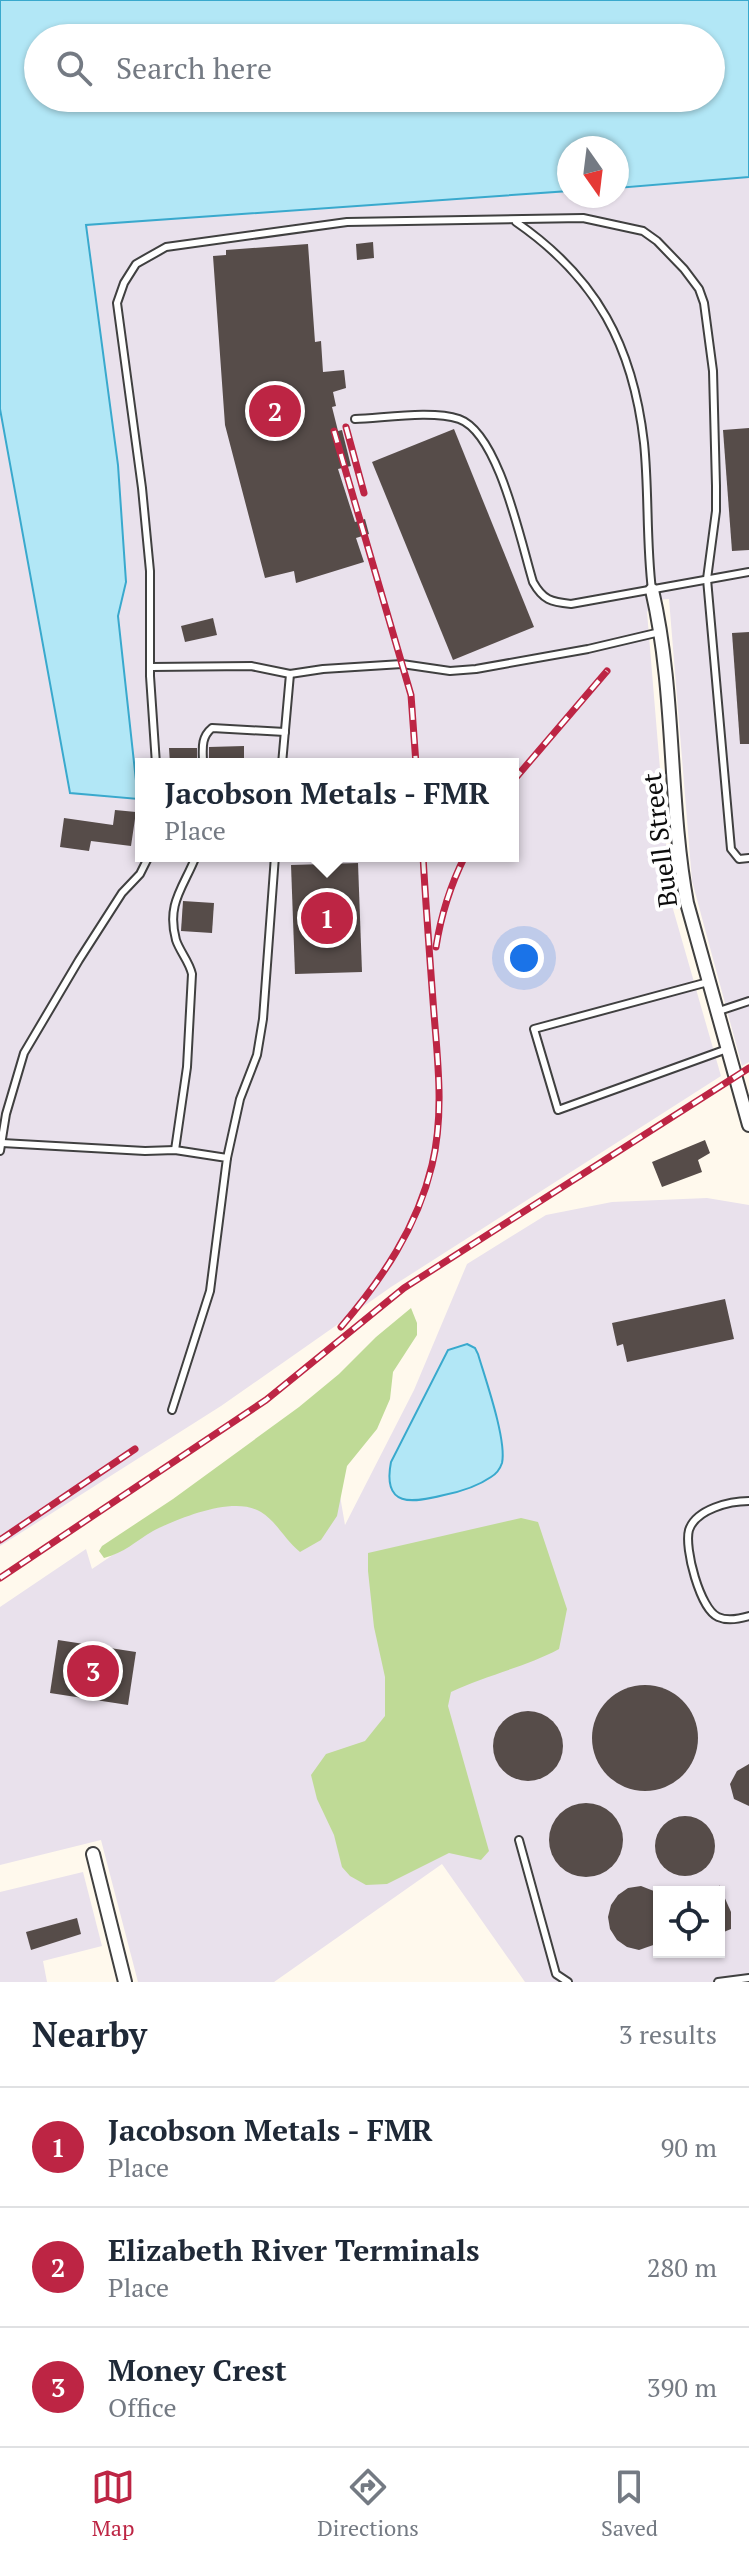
<!DOCTYPE html>
<style>
body{margin:0;font-family:"PT Serif",serif;background:#f2f2f3;color:#1f2937}
.controls{position:absolute;right:24px;bottom:24px;display:grid;overflow:hidden;border-radius:0px;box-shadow:0 2px 6px #0004}
.controls button{width:72px;height:72px;display:grid;place-items:center;padding:0;border:0;border-bottom:2px solid #e0e1e3;background:#fff;color:#1f2937;font:40px sans-serif}
.compass{position:absolute;left:557px;top:136px;width:72px;height:72px;border-radius:50%;background:#fff;box-shadow:0 2px 6px #0004;rotate:166deg}
.you{position:absolute;left:524px;top:958px;width:28px;height:28px;margin:-20px;border:6px solid #fff;border-radius:50%;background:#1a73e8;box-shadow:0 0 0 12px #1a73e833}
.badge{display:grid;place-items:center;width:52px;height:52px;border-radius:50%;background:#bd2544;color:#fff;font-size:26px;font-weight:700}
.pin{position:absolute;translate:-50% -50%;border:4px solid #fff;box-shadow:0 2px 8px #0006}
.popup{position:absolute;left:135px;top:758px;width:384px;height:104px;box-sizing:border-box;display:grid;place-content:center;border-radius:0px;background:#fff;filter:drop-shadow(0 2px 6px #0005);font-size:26px;white-space:nowrap;color:#747a83}
.popup b{font-size:30px;color:#1f2937}
.popup::after{content:'';position:absolute;left:50%;top:100%;margin-left:-16px;border:16px solid transparent;border-top-color:#fff}
.list{margin:0;padding:0;list-style:none}
h2{display:flex;justify-content:space-between;align-items:center;height:104px;margin:0;padding:0 32px;font-size:34px}
h2 small{font-size:26px;font-weight:400;color:#747a83}
.list li{display:grid;grid-template-columns:52px 1fr auto;gap:24px;align-items:center;box-sizing:border-box;height:120px;padding:0 32px;border-top:2px solid #e0e1e3}
.list b{display:block;font-size:30px;white-space:nowrap}
.list p{margin:0;font-size:26px;white-space:nowrap;color:#747a83}
.list em{font-size:26px;font-style:normal;color:#747a83}
.icon{flex:none;width:44px;height:44px;fill:none;stroke:currentColor;stroke-width:2;stroke-linecap:round;stroke-linejoin:round}
.map{position:relative;flex:none;width:749px;height:1982px;overflow:hidden}
.search{position:absolute;background:#fff;box-shadow:0 2px 6px #0004;left:24px;right:24px;top:24px;height:88px;display:flex;align-items:center;gap:20px;box-sizing:border-box;padding:0 28px;border-radius:44px;color:#747a83;font-size:30px}
.sheet{height:464px;background:#fff}
nav{display:flex;justify-content:space-around;align-items:center;box-sizing:border-box;height:112px;border-top:2px solid #e0e1e3;background:#fff;font-size:22px;color:#747a83}
nav a{display:grid;justify-items:center;gap:4px}
nav .on{color:#bd2544}
.map>svg:first-child{display:block}
</style>
<div class="map">
<svg width="749" height="1982" viewBox="0 0 749 1982">
<rect width="100%" height="100%" fill="#fff9ed"/>
<!-- industrial -->
<g fill="#e9e1ec" fill-rule="evenodd">
<path d="M749,177V1062L742,1066L692,881L669,599L655,600L647,612L671,902L721,1076L391,1287L221,1406L0,1546V409L138,798L118,616L126,581L86,225L569,191V196H617V188ZM141,764H513V856H141Z"/>
<path d="M707,1198L749,1205V1982H525L442,1864L274,1982H138L101,1840L0,1865V1607L86,1549L92,1569L239,1470L329,1432L345,1525L414,1390L467,1264L546,1215L612,1202ZM659,1892H719V1952H659Z"/>
<path d="M83,1872L102,1946L43,1961L47,1982H0V1892Z"/>
</g>
<!-- forest -->
<g fill="#bfda96">
<path d="M411,1308L417,1323V1335L393,1372L390,1399L377,1429L347,1466L337,1516L321,1540L300,1552C285,1540 277,1522 261,1512C234,1495 179,1518 153,1531C136,1541 124,1553 104,1558L99,1551L102,1546L173,1499L299,1407L339,1374L376,1337Z"/>
<path d="M521,1518L538,1522L567,1609L559,1649C526,1667 486,1675 451,1692L448,1706L489,1851L481,1860L449,1853L387,1884L366,1885L350,1876L342,1867L334,1835L317,1799L311,1775L326,1754L365,1741L385,1716V1677L374,1627L368,1571V1553Z"/>
</g>
<!-- water -->
<g fill="#b2e7f6" stroke="#39a9cd" stroke-width="2" fill-rule="evenodd">
<path d="M0,0H749V177L617,188V148H569V191L86,225L118,465L126,582L118,616L138,799L70,793L0,409ZM38,38H711V98H38Z"/>
<path d="M467,1344L475,1348L478,1354C485,1378 507,1440 502,1463C500,1469 496,1474 491,1477C478,1486 459,1492 444,1495C412,1503 382,1508 391,1462L448,1350Z"/>
</g>
<!-- building -->
<g fill="#564c49">
<path d="M373,242L374,258L357,260L356,244Z"/>
<path d="M308,244L315,342L321,341L323,372L344,370L346,388L333,392L336,406L332,407L338,431L342,430L351,466L338,469L355,522L365,519L369,534L356,538L364,562L296,583L294,571L265,578L225,425L213,256L226,255V250Z"/>
<path d="M749,428V550L732,551L723,430Z"/>
<path d="M454,429L534,627L453,660L372,462Z"/>
<path d="M213,618L217,635L185,642L181,626Z"/>
<path d="M749,632V744H740L732,633Z"/>
<path d="M244,746V764H209V747Z"/>
<path d="M169,748H197V764H170Z"/>
<path d="M115,810L136,812L131,846L91,841L89,851L60,847L64,818L113,825Z"/>
<path d="M358,863L362,972L295,974L291,865Z"/>
<path d="M183,901L214,903L212,933L181,931Z"/>
<path d="M705,1140L710,1153L698,1160L702,1172L662,1187L652,1162Z"/>
<path d="M725,1299L734,1339L627,1362L623,1344L617,1346L612,1323Z"/>
<path d="M58,1640L136,1652L128,1705L50,1693Z"/>
<circle cx="645" cy="1738" r="53"/>
<circle cx="528" cy="1746" r="35"/>
<path d="M749,1764V1806L734,1799L730,1784L737,1771Z"/>
<circle cx="586" cy="1840" r="37"/>
<circle cx="685" cy="1846" r="30"/>
<path d="M719,1885L731,1912V1929L719,1934Z"/>
<path d="M641,1886L659,1893V1943L639,1950L627,1947L617,1940L610,1929L608,1917L611,1905L618,1895L628,1888Z"/>
<path d="M77,1918L81,1934L31,1950L26,1932Z"/>
</g>
<g fill="none" stroke-linecap="round" stroke-linejoin="round">
<defs>
<g id="lane">
<path d="M516,222C597,278 633,346 644,443C649,492 646,541 652,590"/>
<path d="M355,419C384,418 432,410 459,419C499,433 521,543 533,582C543,600 551,602 571,604L749,572"/>
<path d="M151,667L251,666L290,674L282,764"/>
<path d="M290,674L323,669L402,664L450,671L476,669L588,649L660,632"/>
<path d="M156,764L150,676V571L142,488L117,303L124,283L136,264L166,247L347,222L583,218L643,231L657,241L684,269L699,289L704,303L713,371L716,486V511L707,579L731,849L739,859L749,858"/>
<path d="M203,764C203,750 200,738 212,728L285,732"/>
<path d="M708,982L534,1029L558,1110L727,1049"/>
<path d="M716,1012L749,1001"/>
<path d="M2,1143L145,1151L175,1150L227,1158L210,1291L172,1410"/>
<path d="M175,1150L187,1067L192,974C189,961 180,952 176,940C166,903 184,887 196,856"/>
<path d="M0,1151L6,1114L24,1053L79,960L122,893L140,874L149,856"/>
<path d="M227,1158L240,1099L257,1055L263,1019L275,856"/>
<path d="M749,1501C730,1501 696,1509 689,1530C684,1548 700,1609 718,1617C727,1621 739,1619 749,1616"/>
<path d="M519,1840L556,1974L568,1982"/>
<path d="M718,1982L749,1978"/>
</g>
<g id="street">
<path d="M652,590C676,693 668,800 687,903L749,1125"/>
<path d="M93,1854L125,1982"/>
</g>
</defs>
<!-- lane casing -->
<use href="#lane" stroke="#404040" stroke-width="10"/>
<!-- street casing -->
<use href="#street" stroke="#404040" stroke-width="16"/>
<!-- lane -->
<use href="#lane" stroke="#fff" stroke-width="6"/>
<!-- street -->
<use href="#street" stroke="#fff" stroke-width="12"/>
<defs>
<g id="rail">
<path d="M346,427L364,493"/>
<path d="M334,431L411,695L416,764"/>
<path d="M513,781L607,671"/>
<path d="M436,947C441,915 450,886 465,856"/>
<path d="M341,1327C382,1279 417,1228 432,1165C444,1116 438,1063 434,1014C430,961 426,909 423,856"/>
<path d="M0,1540L135,1449"/>
<path d="M0,1578L266,1400L404,1288L749,1068"/>
</g>
</defs>
<!-- rail casing -->
<use href="#rail" stroke="#bd2544" stroke-width="7"/>
<!-- rail -->
<use href="#rail" stroke="#fff" stroke-width="4" stroke-dasharray="12" stroke-linecap="butt"/>
</g>
<g text-anchor="middle" dominant-baseline="central" stroke-width="8" stroke-linejoin="round" paint-order="stroke">
<!-- street labels -->
<g font-size="26" fill="#0d0d0d" stroke="#fff">
<text transform="translate(659 840) rotate(-97)">Buell Street</text>
</g>
</g>
</svg>
<div class="controls">
<button><svg class="icon" aria-label="locate" viewBox="0 0 24 24"><circle cx="12" cy="12" r="6"/><path d="M12 2v4M12 18v4M2 12h4M18 12h4"/></svg></button>
</div>
<svg class="compass" viewBox="-18 -18 36 36"><path d="M0-13l5 13h-10z" fill="#e53935"/><path d="M0 13l5-13h-10z" fill="#747a83"/></svg>
<div class="you"></div>
<div class="pin badge" style="left:327px;top:918px">1</div>
<div class="popup"><b>Jacobson Metals - FMR</b>Place</div>
<div class="pin badge" style="left:275px;top:411px">2</div>
<div class="pin badge" style="left:93px;top:1671px">3</div>
<div class="search"><svg class="icon" aria-label="search" viewBox="0 0 24 24"><circle cx="10" cy="10" r="6"/><path d="M15 15l6 6"/></svg>Search here</div>
</div>
<section class="sheet">
<h2>Nearby<small>3 results</small></h2>
<ul class="list">
<li><span class="badge">1</span><div><b>Jacobson Metals - FMR</b><p>Place</p></div><em>90 m</em></li>
<li><span class="badge">2</span><div><b>Elizabeth River Terminals</b><p>Place</p></div><em>280 m</em></li>
<li><span class="badge">3</span><div><b>Money Crest</b><p>Office</p></div><em>390 m</em></li>
</ul>
</section>
<nav>
<a class="on"><svg class="icon" aria-label="map" viewBox="0 0 24 24"><path d="M3 6l6-2 6 2 6-2v14l-6 2-6-2-6 2zM9 4v14M15 6v14"/></svg>Map</a>
<a><svg class="icon" aria-label="directions" viewBox="0 0 24 24"><path d="M12 3l9 9-9 9-9-9zM9 14v-3h6M13 9l2 2-2 2"/></svg>Directions</a>
<a><svg class="icon" aria-label="saved" viewBox="0 0 24 24"><path d="M7 4h10v16l-5-4-5 4z"/></svg>Saved</a>
</nav>
